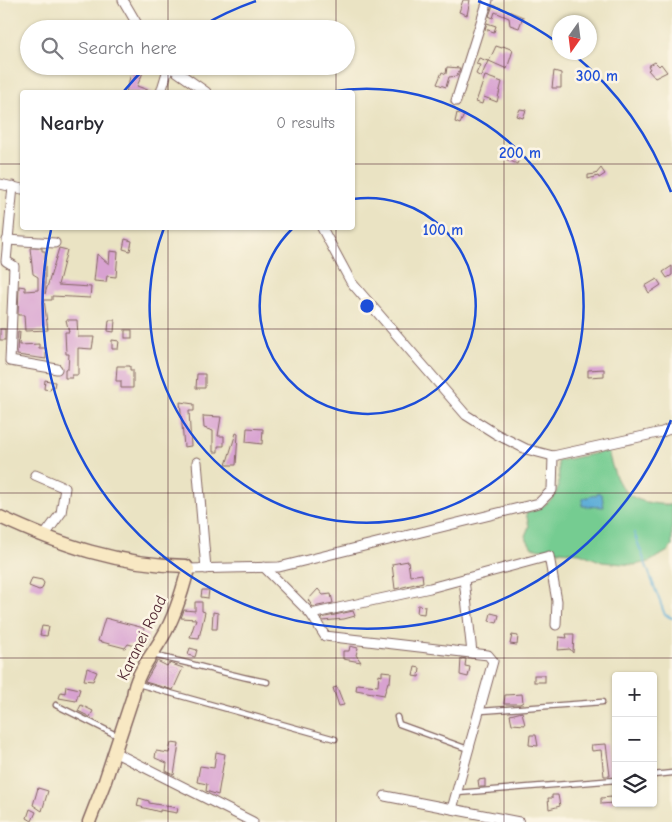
<!DOCTYPE html>
<meta charset="utf-8">
<style>
body{margin:0;font-family:"Comic Neue",sans-serif;background:#f2f2f3;color:#2b2b33}
.controls{position:absolute;right:15px;bottom:15px;display:grid;overflow:hidden;border-radius:5px;box-shadow:0 1px 4px #0004}
.controls button{width:45px;height:45px;display:grid;place-items:center;padding:0;border:0;border-bottom:1px solid #e1e1e2;background:#fff;color:#2b2b33;font:25px sans-serif}
.compass{position:absolute;left:552px;top:15px;width:45px;height:45px;border-radius:50%;background:#fff;box-shadow:0 1px 4px #0004;rotate:194deg}
.list{margin:0;padding:0;list-style:none}
h2{display:flex;justify-content:space-between;align-items:center;height:65px;margin:0;padding:0 20px;font-size:21px}
h2 small{font-size:16px;font-weight:400;color:#7c7c81}
.icon{flex:none;width:28px;height:28px;fill:none;stroke:currentColor;stroke-width:2;stroke-linecap:round;stroke-linejoin:round}
.map{position:relative;flex:none;width:672px;height:822px;overflow:hidden}
.search{position:absolute;background:#fff;box-shadow:0 1px 4px #0004;left:20px;top:20px;width:335px;height:55px;display:flex;align-items:center;gap:12px;box-sizing:border-box;padding:0 18px;border-radius:28px;color:#7c7c81;font-size:19px}
.panel{position:absolute;background:#fff;box-shadow:0 1px 4px #0004;left:20px;top:90px;width:335px;height:140px;border-radius:5px}
.map>svg:first-child{display:block}
</style>
<div class="map">
<svg width="672" height="822" viewBox="0 0 672 822">
<rect width="100%" height="100%" fill="#fcf5e5"/>
<filter id="ink" filterUnits="userSpaceOnUse"><feTurbulence type="fractalNoise" baseFrequency=".02" numOctaves="2"/><feDisplacementMap in="SourceGraphic" scale="10" xChannelSelector="R" yChannelSelector="G"/><feConvolveMatrix kernelMatrix="1 2 1 2 8 2 1 2 1" color-interpolation-filters="sRGB"/></filter>
<filter id="wash" filterUnits="userSpaceOnUse"><feTurbulence type="fractalNoise" baseFrequency=".0096" numOctaves="4" result="noise"/><feDisplacementMap in="SourceGraphic" scale="20" xChannelSelector="R" yChannelSelector="G"/><feGaussianBlur stdDeviation="1.12" result="paint"/><feColorMatrix in="noise" values="0 0 0 0 0 0 0 0 0 0 0 0 0 0 0 0 0 1.4 0 .05"/><feComposite in="paint" operator="in"/></filter>
<g filter="url(#wash)">
<rect width="100%" height="100%" fill="#eae3c3"/>
<!-- green -->
<path fill="#75cc91" stroke="#60765e" d="M608,451C618,493 628,503 672,505V546L668,551L649,562L634,565L602,562L580,553L532,548L525,536L529,526L526,513C557,502 561,494 558,461Z"/>
<!-- water -->
<path fill="#5eaed8" stroke="#546682" d="M598,492L602,495L604,507L582,506L583,498L596,495Z"/>
<g fill="none" stroke-linecap="round" stroke-linejoin="round">
<!-- stream -->
<path stroke="#5eaed8" stroke-width="2" d="M634,533L665,615L672,618"/>
</g>
<g id="blocks">
<!-- building -->
<g fill="#d8a2d1">
<path d="M463,0H470L467,15L459,12Z"/>
<path d="M493,5L523,17L519,28L510,25L509,18L495,12L493,18L489,16Z"/>
<path d="M487,23L496,26L494,32L485,29Z"/>
<path d="M496,46L502,48L503,46L513,50L507,69L489,61Z"/>
<path d="M479,58L488,61L481,77L476,74L480,65L476,64Z"/>
<path d="M655,62L659,66L661,64L667,72L655,78L648,70L650,69L648,66Z"/>
<path d="M133,66H143L142,75L137,86L153,92H126Z"/>
<path d="M447,67L460,68L457,76L449,77L446,87L437,84L442,72L446,74Z"/>
<path d="M554,71L561,73V88H552Z"/>
<path d="M485,76L502,82L497,102L484,97L482,104L476,102Z"/>
<path d="M520,109L526,110L523,118L517,116Z"/>
<path d="M457,113L464,115L460,124L455,122Z"/>
<path d="M507,151L520,157L517,164L504,158Z"/>
<path d="M601,168L605,174L599,178L598,176L588,179V175L596,174Z"/>
<path d="M125,239L132,241L130,251L123,249Z"/>
<path d="M30,248H42V251H45V294L59,248L67,250L58,285L91,287L90,298L52,296V300H44L48,330L25,331L24,315H18L19,286L25,287V291L38,290V277L33,274Z"/>
<path d="M110,251L118,252L116,277L107,276L106,282L94,281L97,254L109,264Z"/>
<path d="M672,266V275L667,278L663,272Z"/>
<path d="M657,279L661,285L649,293L645,286Z"/>
<path d="M66,320H77L78,337H94L92,349L78,348V375H72V378H65V369H68L69,354H66L65,332H69Z"/>
<path d="M109,320H115L114,332L108,331Z"/>
<rect x="0" y="329" width="5" height="11"/>
<rect x="125" y="330" width="7" height="8"/>
<path d="M18,332H20L19,345L39,344V348H46V359L17,355Z"/>
<path d="M112,340L119,341L118,349H112Z"/>
<path d="M117,366H130V370H133V388H121V381H116Z"/>
<path d="M604,369V376L588,377V370Z"/>
<path d="M197,374H205V388H196Z"/>
<path d="M45,380L55,382L54,387H51L50,390L44,389Z"/>
<path d="M180,402L194,404V411H189L191,446L184,447Z"/>
<path d="M203,416L221,417L218,436H224V446H218V452H213V431L204,428Z"/>
<path d="M247,428L263,429L262,444L246,442Z"/>
<path d="M236,433L238,434L236,465H226Z"/>
<path d="M408,561L410,576L422,574L423,582L395,589L392,564Z"/>
<path d="M32,578L42,580L44,583L42,589L39,590L29,586Z"/>
<path d="M318,589L323,595L331,594L333,603L313,607L308,600Z"/>
<path d="M202,590H209L208,598L201,597Z"/>
<path d="M195,602H202V611L205,612L199,638L190,637L196,619L181,618L184,610L195,611Z"/>
<path d="M418,605L425,606L424,614L417,613Z"/>
<path d="M353,611L355,616L344,619L323,621L321,618Z"/>
<path d="M213,612L218,613L217,629H212Z"/>
<path d="M491,613L499,615L497,623L489,621Z"/>
<path d="M105,618L144,628L143,633L148,634L147,642L145,644L140,643L139,647L128,644L125,648L98,641Z"/>
<path d="M42,626L49,627L47,636L40,635Z"/>
<path d="M566,634H574L573,653L570,649L558,650L559,637L567,638Z"/>
<path d="M512,635L518,636L517,645L510,644Z"/>
<path d="M350,646L358,648L356,655L361,662L343,659V651H349Z"/>
<path d="M190,648L197,650L195,657L188,655Z"/>
<path d="M461,658L466,659L465,666L470,667L468,677L460,675Z"/>
<path d="M157,661L167,666L169,663L183,668L173,690L145,682Z"/>
<path d="M415,667L420,668L419,677L413,676Z"/>
<path d="M87,668L97,672L93,681L84,680Z"/>
<path d="M382,671L391,672L390,682H388L384,695L356,690L357,684L378,686L379,675L382,676Z"/>
<rect x="534" y="675" width="11" height="7"/>
<path d="M66,686L80,689L76,701L59,698L61,692L65,693Z"/>
<path d="M337,687L344,705L339,706L333,688Z"/>
<path d="M522,694L523,702L520,704H504L505,695Z"/>
<path d="M81,705L93,711L90,717L78,711Z"/>
<path d="M522,712L525,725L512,724L510,715Z"/>
<path d="M530,735H536L538,746L529,745Z"/>
<path d="M171,743L179,744L174,775L166,771L167,763L155,758L156,751L169,753Z"/>
<path d="M606,744L610,776H604L601,750L592,751L591,745Z"/>
<path d="M216,752L225,754L218,795L206,791L207,784L197,782L200,766L214,768Z"/>
<path d="M485,779V787H479L478,780Z"/>
<path d="M38,788L48,791L42,811L33,805Z"/>
<path d="M552,795H558L560,806L549,809L548,798H552Z"/>
<path d="M612,797L613,803L601,804V798Z"/>
<path d="M139,798L149,801V803L178,808L177,813L160,810V812L137,806Z"/>
<path d="M30,809L36,812L32,821L27,818Z"/>
</g>
</g>
</g>
<g filter="url(#ink)">
<use href="#blocks" fill-opacity="0" stroke="#826460" stroke-width="1"/>
<g fill="none" stroke-linecap="round" stroke-linejoin="round">
<defs>
<g id="lane">
<path d="M152,655C191,663 228,675 267,682"/>
<path d="M138,684L335,739"/>
<path d="M56,705L118,736"/>
<path d="M481,711L602,702"/>
<path d="M397,717L399,724L468,749"/>
<path d="M653,775L672,773"/>
<path d="M457,793L616,780"/>
</g>
<g id="street">
<path d="M123,0L140,29"/>
<path d="M161,92L169,66L206,92"/>
<path d="M456,101L488,0"/>
<path d="M0,184L22,189"/>
<path d="M13,186L6,261L14,266L10,361L57,369"/>
<path d="M322,228L351,282L466,415L496,434L526,449L553,456L662,432L672,428"/>
<path d="M7,240L55,243"/>
<path d="M197,462L206,569"/>
<path d="M35,475L65,488L61,513L44,536"/>
<path d="M264,567L311,614L325,636L488,655L493,661L452,809L519,822"/>
<path d="M188,569L279,567L539,503L552,490L553,456"/>
<path d="M464,579L472,653"/>
<path d="M311,614L430,588L549,556L557,601L556,625"/>
<path d="M114,752L253,822"/>
<path d="M385,796L452,809"/>
</g>
<path id="secondary" d="M0,517C60,545 119,565 186,566L188,569C182,593 175,617 162,638C151,657 136,673 133,696L105,781L89,822"/>
</defs>
<!-- lane casing -->
<use href="#lane" stroke="#826460" stroke-width="7"/>
<!-- street casing -->
<use href="#street" stroke="#826460" stroke-width="11"/>
<!-- secondary casing -->
<use href="#secondary" stroke="#826460" stroke-width="15"/>
<!-- lane -->
<use href="#lane" stroke="#fff" stroke-width="4.5"/>
<!-- street -->
<use href="#street" stroke="#fff" stroke-width="9"/>
<!-- secondary -->
<use href="#secondary" stroke="#f8e8c3" stroke-width="12"/>
</g>
</g>
<!-- grid -->
<path fill="none" stroke="#4a1f2b" stroke-width="1" stroke-opacity="0.55" d="M168,0V29M336,0V29M504,0V822M168,66V92M336,66V92M0,164H22M352,164H672M168,228V822M336,228V822M0,329H672M0,493H672M0,658H672"/>
<!-- distance rings -->
<g fill="none" stroke="#1d4ed8" stroke-width="2.5">
<path d="M353 199A108 108 0 1 1 293 228"/>
<path d="M329 92A217 217 0 1 1 164 228"/>
<path d="M671 420A325 325 0 0 1 51 230M124 91A325 325 0 0 1 147 66M200 27A325 325 0 0 1 256 1M478 1A325 325 0 0 1 558 43M572 53A325 325 0 0 1 671 192"/>
</g>
<g text-anchor="middle" dominant-baseline="central" stroke-width="5" stroke-linejoin="round" paint-order="stroke">
<!-- street labels -->
<g font-size="16" fill="#4a1f2b" stroke="#fcf5e5">
<text transform="translate(142 638) rotate(-64)">Karanei Road</text>
</g>
</g>
<circle cx="367" cy="306" r="8" fill="#1d4ed8" stroke="#fcf5e5" stroke-width="2.5"/>
<g font-size="15" text-anchor="middle" font-weight="bold" fill="#1d4ed8" stroke="#fcf5e5" stroke-width="5" stroke-linejoin="round" paint-order="stroke">
<text x="597" y="81">300 m</text>
<text x="520" y="158">200 m</text>
<text x="443" y="235">100 m</text>
</g>
</svg>
<div class="controls">
<button>+</button>
<button>−</button>
<button><svg class="icon" aria-label="layers" viewBox="0 0 24 24"><path d="M12 4l9 5-9 5-9-5zM3 14l9 5 9-5"/></svg></button>
</div>
<svg class="compass" viewBox="-18 -18 36 36"><path d="M0-13l5 13h-10z" fill="#e53935"/><path d="M0 13l5-13h-10z" fill="#7c7c81"/></svg>
<div class="search"><svg class="icon" aria-label="search" viewBox="0 0 24 24"><circle cx="10" cy="10" r="6"/><path d="M15 15l6 6"/></svg>Search here</div>
<section class="panel">
<h2>Nearby<small>0 results</small></h2>
<ul class="list">
</ul>
</section>
</div>
